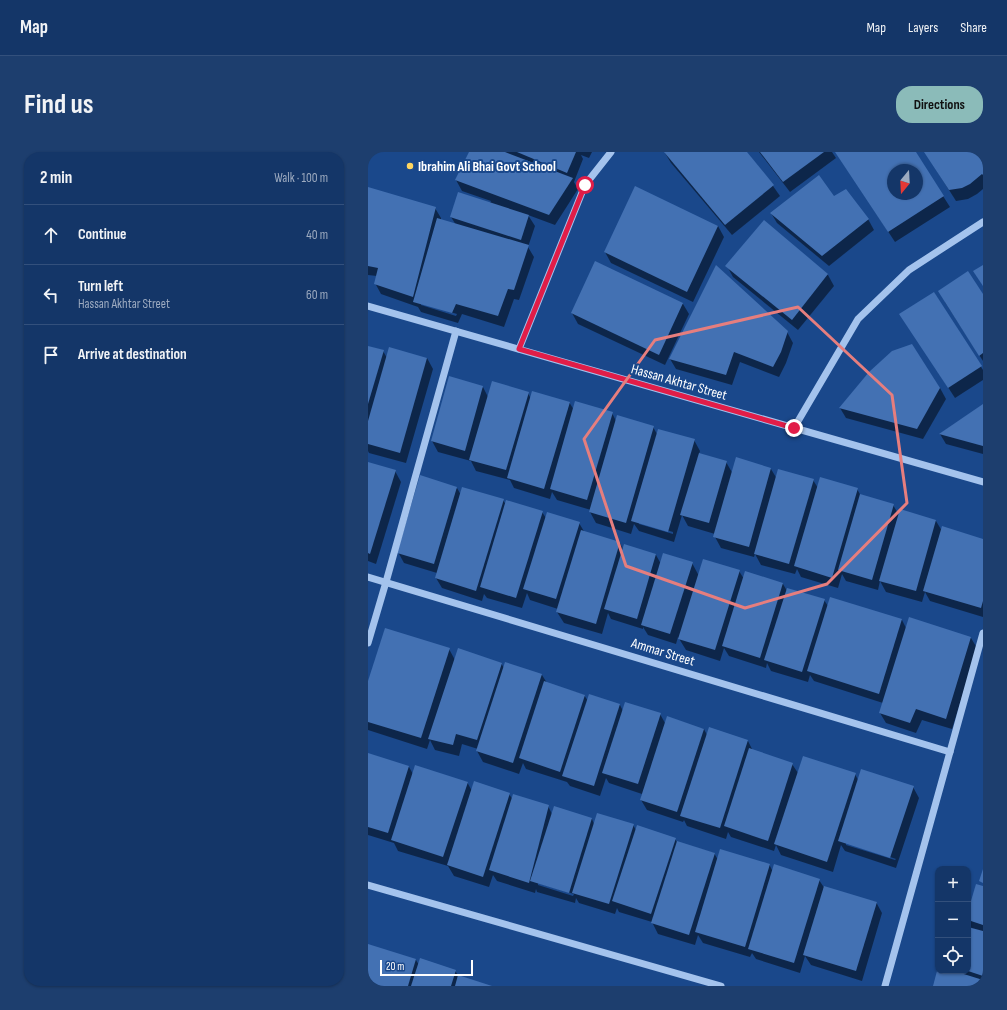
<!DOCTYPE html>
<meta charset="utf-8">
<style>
body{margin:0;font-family:"Sofia Sans Condensed",sans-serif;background:#1d3e6e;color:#f1f3f6}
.controls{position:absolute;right:12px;bottom:12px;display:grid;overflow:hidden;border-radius:8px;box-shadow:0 1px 3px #0004}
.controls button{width:36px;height:36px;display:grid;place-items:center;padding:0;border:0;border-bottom:1px solid #33507c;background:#143668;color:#f1f3f6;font:20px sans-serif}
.compass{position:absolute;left:519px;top:12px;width:36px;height:36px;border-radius:50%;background:#143668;box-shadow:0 1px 3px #0004;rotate:198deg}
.scale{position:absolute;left:12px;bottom:10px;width:93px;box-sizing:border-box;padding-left:4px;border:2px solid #fff;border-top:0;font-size:11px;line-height:14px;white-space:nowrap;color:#fff;-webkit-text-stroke:3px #1a488b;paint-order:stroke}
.stop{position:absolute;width:12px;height:12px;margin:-9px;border:3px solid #e11d48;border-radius:50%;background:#fff}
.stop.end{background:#e11d48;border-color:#fff;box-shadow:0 1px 4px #0008}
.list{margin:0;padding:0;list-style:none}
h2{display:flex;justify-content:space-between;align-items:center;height:52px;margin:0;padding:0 16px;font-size:17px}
h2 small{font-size:13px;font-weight:400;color:#9dabc0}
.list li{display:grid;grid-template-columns:26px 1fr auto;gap:12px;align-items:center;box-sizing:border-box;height:60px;padding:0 16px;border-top:1px solid #33507c}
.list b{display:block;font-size:15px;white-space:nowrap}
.list p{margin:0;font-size:13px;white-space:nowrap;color:#9dabc0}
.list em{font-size:13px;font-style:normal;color:#9dabc0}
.icon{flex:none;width:22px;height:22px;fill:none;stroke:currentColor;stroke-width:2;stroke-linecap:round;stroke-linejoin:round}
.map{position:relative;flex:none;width:615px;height:834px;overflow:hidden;border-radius:16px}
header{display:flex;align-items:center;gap:24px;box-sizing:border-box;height:56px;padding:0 20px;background:#143668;border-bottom:1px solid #33507c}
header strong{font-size:19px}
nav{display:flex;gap:22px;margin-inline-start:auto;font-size:14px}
.intro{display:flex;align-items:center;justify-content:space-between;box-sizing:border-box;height:96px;padding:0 24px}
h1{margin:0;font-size:28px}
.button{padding:10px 18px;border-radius:16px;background:#8bbbb9;color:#111;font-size:14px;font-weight:700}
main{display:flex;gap:24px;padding:0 24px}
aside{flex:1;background:#143668;border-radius:16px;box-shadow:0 1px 3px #0004}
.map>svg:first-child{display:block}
</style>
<header>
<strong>Map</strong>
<nav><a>Map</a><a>Layers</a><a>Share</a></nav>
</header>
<div class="intro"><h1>Find us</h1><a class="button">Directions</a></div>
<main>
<aside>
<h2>2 min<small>Walk · 100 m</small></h2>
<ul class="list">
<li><svg class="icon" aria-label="ahead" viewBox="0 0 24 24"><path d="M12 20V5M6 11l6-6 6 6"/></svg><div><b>Continue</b></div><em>40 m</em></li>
<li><svg class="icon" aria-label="left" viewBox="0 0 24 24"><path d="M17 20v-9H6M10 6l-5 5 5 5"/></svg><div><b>Turn left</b><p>Hassan Akhtar Street</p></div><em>60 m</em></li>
<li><svg class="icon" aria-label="arrive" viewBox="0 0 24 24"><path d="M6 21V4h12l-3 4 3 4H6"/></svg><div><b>Arrive at destination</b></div></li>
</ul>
</aside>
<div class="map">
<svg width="615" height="834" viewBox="0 0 615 834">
<rect width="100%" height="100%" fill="#1a488b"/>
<!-- shadow -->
<g fill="#0007" fill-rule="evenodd">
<path d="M102,0H224L221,6L213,3L215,7L206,30L210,37L187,73L160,63L167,74L160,95L166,105L151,148L146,147L136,175L94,162L90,171L53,160L50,155L13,142L7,131L9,124L0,123V36L67,56L73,66V68L88,73L83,65L122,51L123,49L94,39L88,28ZM53,151L89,162L88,164L53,153Z"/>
<path d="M298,0H377L405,34L412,44L364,83L303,11L297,1Z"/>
<path d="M391,0H464L468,6L422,40Z"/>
<path d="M469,0H547L582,55L527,90L475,11ZM525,18H549V42H525Z"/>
<path d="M557,0H615V37L609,42L600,47L588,49Z"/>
<path d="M403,61L500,67L506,78L461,114L409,71Z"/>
<path d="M396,70L460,123L466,134L430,178L365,125L359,114Z"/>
<path d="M350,74L356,85L325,150L243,111L237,100Z"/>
<path d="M566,141L615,218V228L587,246L539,172Z"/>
<path d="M615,144V209L577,150Z"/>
<path d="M315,152L321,162L297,213L210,172L204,161Z"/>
<path d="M419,180L425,191L418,211L411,225L372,210L364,233L308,217L302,207Z"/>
<path d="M0,195L15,199L19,206H59L65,217L38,311L1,301L0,299Z"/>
<path d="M115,235L120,245L160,241L163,247L201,250L206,258L244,261L248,269L285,275L289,282L326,288L332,299L331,302L358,310L365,322L403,317L409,327L445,328L450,336L489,337L493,344L525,353L531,363L568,369L574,379L615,388V465L562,449L557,440L554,450L518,440L512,429L510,438L478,429L474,422L470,436L433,425L429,417L427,422L393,413L387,402L386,405L353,396L347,385V382L320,374L314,363L306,390L271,379L266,372L263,382L228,371L222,360L223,358L189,348L184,340L182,347L146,336L142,328L108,319L103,309L70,300L64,289ZM271,370L305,380V382L271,372Z"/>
<path d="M572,236L578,247L555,287L478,266L472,256Z"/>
<path d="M615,253V302L578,292L572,282Z"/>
<path d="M0,311L27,319L33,330L8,412L0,409Z"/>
<path d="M89,336L93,343L135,348L138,353L174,360L178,366L211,371L217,381L252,391L255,397L288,403L293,412L324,411L331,424L371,419L376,427L415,432L419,439L456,448L460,454L534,468L538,476L603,486L609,496L584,577L554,568L548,581L518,571L512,561L515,551L446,529L442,523L440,530L403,519L399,511L398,516L361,504L356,496L352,509L318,498L310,485L308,492L280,483L275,475V477L243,467L240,461L234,482L196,471L189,460L190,457L162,448L159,441L154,456L119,446L116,442L114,449L74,436L68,426L69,421L36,411L30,400Z"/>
<path d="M81,497L87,508L133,511L136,516L174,523L179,531L216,543L220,549L221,543L252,553L255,559L292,562L297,571L336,577L339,583L380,589L385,599L424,612L430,621L487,622L490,628L545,635L551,646L528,716L477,699L473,693L465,720L413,703L408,693L406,699L363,685L360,680L358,687L319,674L316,668L315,670L279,658L273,648L274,642L241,631L238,626L232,644L202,634L199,630L158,617L155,611L151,622L115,610L109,599L110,597L94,592L91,604L67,598L62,588L59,597L0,578V533ZM478,690L528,707L527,708L478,693Z"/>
<path d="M0,602L41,615L45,622L99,630L104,639L141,642L145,648L180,654L184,662L224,667L226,672L265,673L268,678L307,687L309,690L346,701L350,708L401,712L405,720L451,728L457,737L508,750L514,761L494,829L443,813L437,804L432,821L388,807L384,801L382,805L335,791L330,783L327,793L290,782L284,770L251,760L249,756L247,762L211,751L208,746L207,751L169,740L168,737L167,741L129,729L125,723L121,735L86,724L80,714L30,699L26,691L0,683ZM170,731L206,742L205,744L170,733Z"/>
<path d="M615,735V834H566L570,819H600V776L604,777L600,770V762Z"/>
<path d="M0,793L48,808L51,813L87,819L91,824L121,834H0Z"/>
</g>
<!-- building -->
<g fill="#4371b3" fill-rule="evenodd">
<path d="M101,0H137L205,26L181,63L87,28Z"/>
<path d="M149,0H208L199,21Z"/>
<path d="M296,0H379L406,33L357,73Z"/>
<path d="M392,0H456L415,30Z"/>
<path d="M467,0H548L576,44L520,80ZM525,18H549V42H525Z"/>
<path d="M556,0H615V23L614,22L602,32L594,36L581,38Z"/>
<path d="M451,23L466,44L478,37L501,67L454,104L402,61Z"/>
<path d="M267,34L350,74L319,140L236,100Z"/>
<path d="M0,35L68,55L45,145L6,132L10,116L0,114Z"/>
<path d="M90,40L161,63L153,88L82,65Z"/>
<path d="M69,66L161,93L146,138L140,137L130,164L88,152L84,161L45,150Z"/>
<path d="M396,68L460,122L424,168L357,114Z"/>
<path d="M227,109L315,151L291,203L203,161Z"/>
<path d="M348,113L420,179L413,200L405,215L366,200L358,223L301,207Z"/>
<path d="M615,113V134L605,119Z"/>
<path d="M600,119L615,142V201L611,204L570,139Z"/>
<path d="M566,140L614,214L580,236L531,162Z"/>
<path d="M544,192L572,236L549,277L471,256L501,220L524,199Z"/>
<path d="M0,194L16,198L0,252Z"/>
<path d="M21,195L59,206L32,301L0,292V269Z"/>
<path d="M81,224L115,234L97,299L63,289Z"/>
<path d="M124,229L161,240L138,318L101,308Z"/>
<path d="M164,239L202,250L176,337L139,326Z"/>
<path d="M207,249L245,260L219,348L182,337Z"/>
<path d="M615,252V294L571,282Z"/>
<path d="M249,263L286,274L258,371L221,360Z"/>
<path d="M290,277L327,287L300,380L263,369Z"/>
<path d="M331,301L359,309L341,371L312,363Z"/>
<path d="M368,305L403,316L381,395L345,385Z"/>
<path d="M0,310L28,318L2,402L0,401Z"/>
<path d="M410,317L446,327L421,412L386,402Z"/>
<path d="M52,323L89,335L66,412L29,401Z"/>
<path d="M452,325L490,336L464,426L426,414Z"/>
<path d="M94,335L136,347L108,439L67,426Z"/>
<path d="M492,342L526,352L504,428L470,418Z"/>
<path d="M138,348L175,359L148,446L112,435Z"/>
<path d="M532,357L568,368L548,439L511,429Z"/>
<path d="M179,360L212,370L188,447L155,437Z"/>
<path d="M574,374L615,387V449L613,456L555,439Z"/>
<path d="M213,378L252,390L228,472L188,460Z"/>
<path d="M256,392L288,402L269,467L236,457Z"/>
<path d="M295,401L325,410L302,482L273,473Z"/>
<path d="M335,407L372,418L347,498L310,487Z"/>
<path d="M377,419L415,431L392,506L354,494Z"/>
<path d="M419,436L457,447L434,520L396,508Z"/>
<path d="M462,445L534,467L511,542L439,519Z"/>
<path d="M541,465L603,485L578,567L548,557L542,571L511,561Z"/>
<path d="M17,476L82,496L53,586L0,570V529Z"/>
<path d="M90,496L134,511L109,588L88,582L85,593L60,587Z"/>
<path d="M137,510L174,522L145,611L108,599Z"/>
<path d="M176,529L217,543L192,620L151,606Z"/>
<path d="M221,542L252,552L226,634L194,624Z"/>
<path d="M257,550L293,561L270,632L234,621Z"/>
<path d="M299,564L336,577L309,660L272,648Z"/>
<path d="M341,575L380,588L352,676L312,664Z"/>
<path d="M381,596L425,611L400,689L356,674Z"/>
<path d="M0,601L41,614L20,681L0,675Z"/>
<path d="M435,604L488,621L459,710L406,692Z"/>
<path d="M47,613L100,630L75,705L23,688Z"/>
<path d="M493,617L546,634L522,706L470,689Z"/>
<path d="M106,629L142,641L115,725L79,713Z"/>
<path d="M145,642L181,653L161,731L121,718Z"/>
<path d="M186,654L224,666L201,741L162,729Z"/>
<path d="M229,661L266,672L241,752L204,741Z"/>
<path d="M269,673L308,686L283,762L244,749Z"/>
<path d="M309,689L347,701L321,783L283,771Z"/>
<path d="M352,697L402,712L377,795L327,780Z"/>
<path d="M406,712L452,727L426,811L380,797Z"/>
<path d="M615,717V731L611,729Z"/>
<path d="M608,732L615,734V773L600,768V759Z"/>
<path d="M456,734L509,750L488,819L435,803Z"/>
<path d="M600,775L615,779V824L600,819Z"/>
<path d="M0,792L48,807L40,834H0Z"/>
<path d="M52,806L88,818L83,834H43Z"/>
<path d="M569,819H586L615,828V834H565Z"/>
<path d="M90,823L124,834H87Z"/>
</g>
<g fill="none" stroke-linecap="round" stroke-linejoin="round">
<!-- minor -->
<g stroke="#a4c3ed" stroke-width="7">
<path d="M0,154L615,330"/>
<path d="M151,197L217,33L243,0"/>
<path d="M426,276L490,167L541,118L615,70"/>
<path d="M0,425L582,600"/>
<path d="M0,491L18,430L88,179"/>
<path d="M0,733L353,834"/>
<path d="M517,834L615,481"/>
</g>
</g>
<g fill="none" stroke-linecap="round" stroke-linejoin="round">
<!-- route -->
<path stroke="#e11d48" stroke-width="5" d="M217,33L151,197L426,276"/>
</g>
<!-- marked area -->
<path fill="none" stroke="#e67e7e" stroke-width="3" stroke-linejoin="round" d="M430,155L524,243L539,351L459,432L377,456L258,414L216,287L287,188Z"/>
<!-- markers -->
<circle fill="#ffd660" stroke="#1a488b" stroke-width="1.5" cx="42" cy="14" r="4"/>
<g text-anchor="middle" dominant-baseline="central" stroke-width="4" stroke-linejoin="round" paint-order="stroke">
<!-- poi labels -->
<g font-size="14" font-weight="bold" fill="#fff" stroke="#1a488b" text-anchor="start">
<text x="50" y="14">Ibrahim Ali Bhai Govt School</text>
</g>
<!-- street labels -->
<g font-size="14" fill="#fff" stroke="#1a488b">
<text transform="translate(311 230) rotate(16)">Hassan Akhtar Street</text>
<text transform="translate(295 500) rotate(17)">Ammar Street</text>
</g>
</g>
</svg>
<div class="controls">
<button>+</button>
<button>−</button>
<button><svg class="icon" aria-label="locate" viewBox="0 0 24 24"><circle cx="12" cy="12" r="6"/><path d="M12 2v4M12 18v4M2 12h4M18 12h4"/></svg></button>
</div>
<svg class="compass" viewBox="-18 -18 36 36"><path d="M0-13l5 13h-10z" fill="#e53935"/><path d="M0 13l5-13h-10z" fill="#9dabc0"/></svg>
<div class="scale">20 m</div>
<div class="stop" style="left:217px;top:33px"></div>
<div class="stop end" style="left:426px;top:276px"></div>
</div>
</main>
